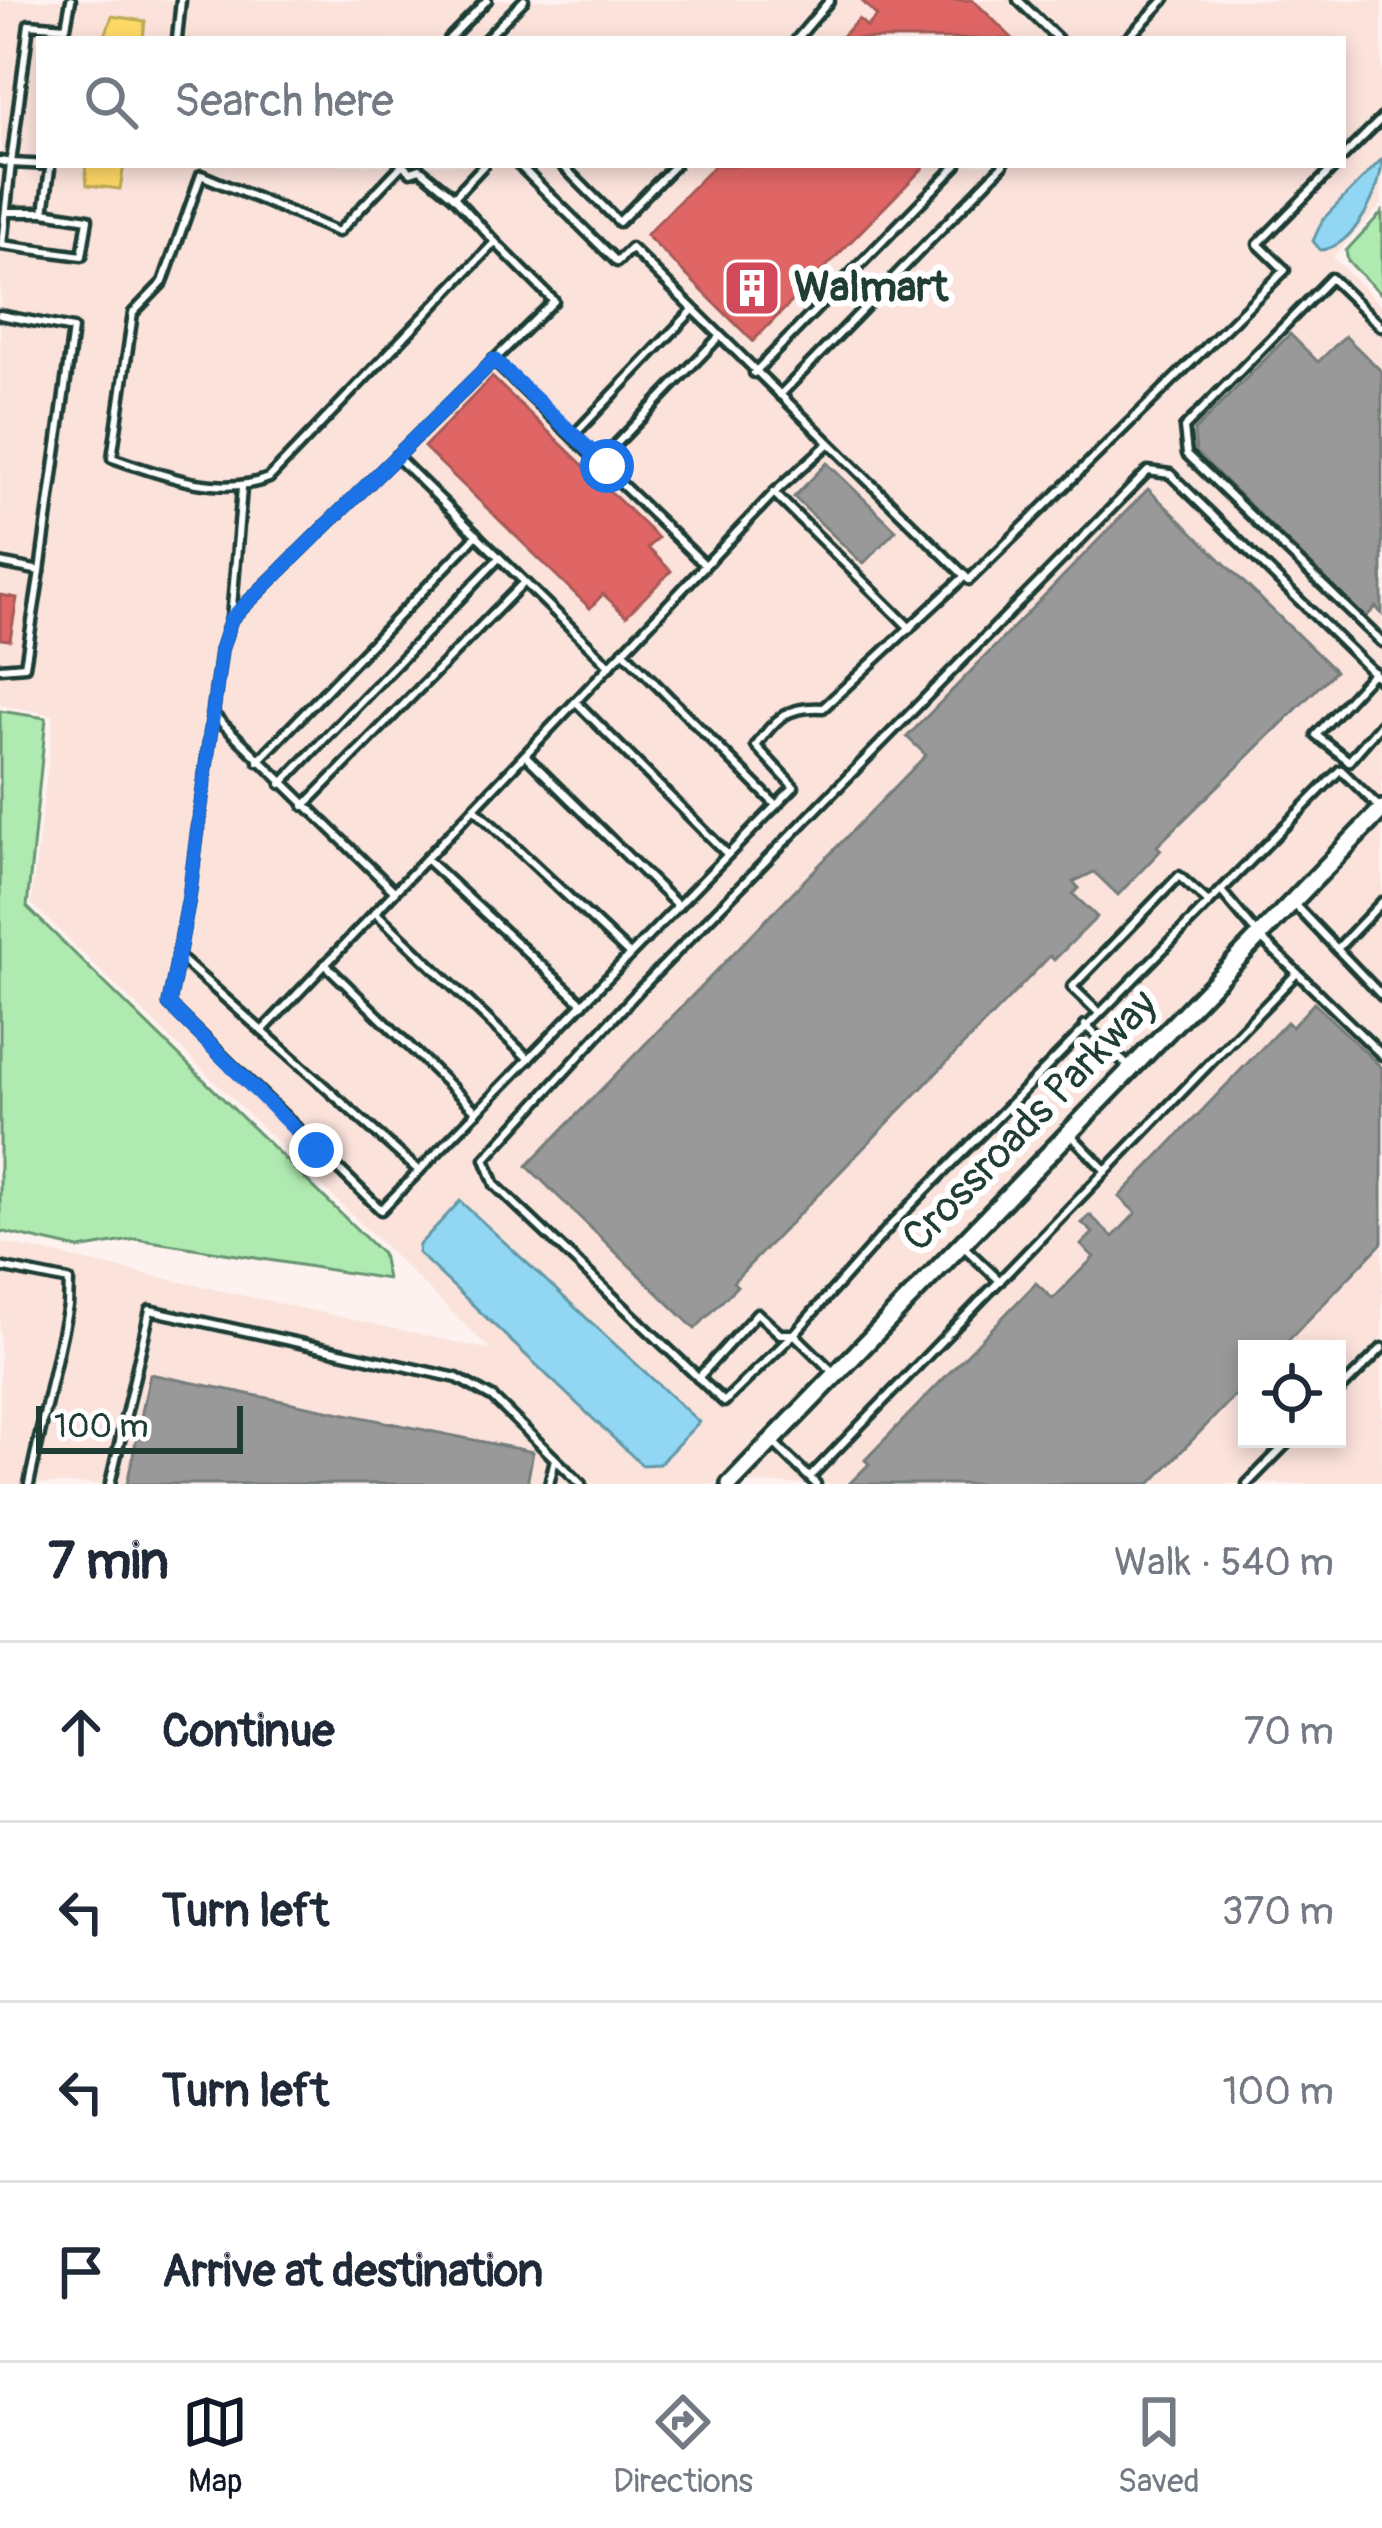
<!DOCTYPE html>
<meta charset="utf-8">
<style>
body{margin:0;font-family:Pangolin,sans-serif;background:#f2f2f3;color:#1f2937}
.controls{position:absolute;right:36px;bottom:36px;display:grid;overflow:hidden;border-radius:0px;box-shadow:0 6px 18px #0003}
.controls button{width:108px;height:108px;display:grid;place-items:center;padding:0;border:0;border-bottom:3px solid #e0e1e3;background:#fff;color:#1f2937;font:60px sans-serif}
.scale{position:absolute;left:36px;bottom:30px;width:207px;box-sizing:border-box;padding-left:12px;border:6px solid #1f3d34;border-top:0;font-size:33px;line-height:42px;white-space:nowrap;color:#1f3d34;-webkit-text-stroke:9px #fff;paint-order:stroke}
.stop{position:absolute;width:36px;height:36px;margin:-27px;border:9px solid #1a73e8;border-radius:50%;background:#fff}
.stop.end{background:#1a73e8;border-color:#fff;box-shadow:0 3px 12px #0008}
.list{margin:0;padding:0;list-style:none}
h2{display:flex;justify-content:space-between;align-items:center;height:156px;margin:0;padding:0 48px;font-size:51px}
h2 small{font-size:39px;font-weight:400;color:#747a83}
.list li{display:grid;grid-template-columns:78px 1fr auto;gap:36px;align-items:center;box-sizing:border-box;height:180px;padding:0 48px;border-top:3px solid #e0e1e3}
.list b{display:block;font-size:45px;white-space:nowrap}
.list em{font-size:39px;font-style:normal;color:#747a83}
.icon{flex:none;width:66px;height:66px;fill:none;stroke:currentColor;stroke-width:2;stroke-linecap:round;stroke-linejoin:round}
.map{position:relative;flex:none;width:1382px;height:1484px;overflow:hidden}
.search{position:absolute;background:#fff;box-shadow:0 6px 18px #0003;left:36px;right:36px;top:36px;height:132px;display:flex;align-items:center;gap:30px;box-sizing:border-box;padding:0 42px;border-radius:0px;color:#747a83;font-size:45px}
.sheet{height:876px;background:#fff}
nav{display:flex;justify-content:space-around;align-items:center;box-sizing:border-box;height:168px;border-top:3px solid #e0e1e3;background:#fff;font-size:33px;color:#747a83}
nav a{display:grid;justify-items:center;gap:6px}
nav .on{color:#111827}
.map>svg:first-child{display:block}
</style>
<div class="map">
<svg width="1382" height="1484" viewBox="0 0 1382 1484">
<rect width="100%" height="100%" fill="#fdf2ef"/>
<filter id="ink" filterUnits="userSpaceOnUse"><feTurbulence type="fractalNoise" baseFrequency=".00833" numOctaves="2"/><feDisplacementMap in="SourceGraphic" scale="24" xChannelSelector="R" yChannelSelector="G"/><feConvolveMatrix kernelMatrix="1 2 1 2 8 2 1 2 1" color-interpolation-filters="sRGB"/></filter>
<g filter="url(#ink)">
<!-- built -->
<path fill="#fbe2db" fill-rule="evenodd" d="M1,0H1382V204L1333,257L1382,306V1484H0V1242L491,1350L31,903L54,715L0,705ZM39,39H1343V165H39ZM1247,1349H1337V1439H1247Z"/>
<!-- green -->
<g fill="#afebb1" stroke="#679472" stroke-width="3">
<path d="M1382,212V295L1348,261L1346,251Z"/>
<path d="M0,711L46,718L27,907L382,1254L387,1279L137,1239L79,1249L0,1231Z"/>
</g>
<!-- water -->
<g fill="#91d7f3" stroke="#6399a7" stroke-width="3">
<path d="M1382,159C1382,190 1354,248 1320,250L1313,241L1323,219Z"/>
<path d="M460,1201L699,1422L659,1464L642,1465L418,1253L419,1245Z"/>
</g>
<!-- homes -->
<g fill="#ffd966" stroke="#bcaa57" stroke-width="3">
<path d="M112,16L145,21L143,39H104Z"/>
<path d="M85,165H124L120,189L87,185Z"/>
</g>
<!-- shops -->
<g fill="#e06666" stroke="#a65a57" stroke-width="3">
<path d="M861,0H973L1013,39H839L859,19L867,27L877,16Z"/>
<path d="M715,165H926L753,341L646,235Z"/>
<path d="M492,377L658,538L648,548L671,571L626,616L603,594L590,608L424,447Z"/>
<path d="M0,595L17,598L10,640L0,639Z"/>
</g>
<!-- industry -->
<g fill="#999" stroke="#747d7b" stroke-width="3">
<path d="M1290,334L1318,362L1345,336L1382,372V614L1376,607L1365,618L1196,452L1194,431Z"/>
<path d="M827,463L896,530L863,564L794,497Z"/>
<path d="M1148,489L1335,671L1157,846L1161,850L1118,895L1094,872L1073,882L1079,888L1073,894L1097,917L1054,960L1050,956L733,1282L737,1286L695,1329L527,1166L926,755L907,737Z"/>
<path d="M1314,1003L1382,1068V1243L1280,1349H1247V1383L1150,1484H849L869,1464L865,1460L1036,1283L1053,1299L1094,1257L1081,1245L1093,1233L1082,1223L1090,1215L1113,1237L1136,1213L1119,1197L1287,1022L1292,1027Z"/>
<path d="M150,1374L533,1452L527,1484H127Z"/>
</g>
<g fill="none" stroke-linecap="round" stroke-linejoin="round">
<defs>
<g id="service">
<path d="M1018,0L1058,39"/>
<path d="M177,39L181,0"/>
<path d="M449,39L487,0"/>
<path d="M486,39L524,0"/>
<path d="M797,39L830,0"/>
<path d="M1127,39L1164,0"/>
<path d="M1343,157L1382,118"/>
<path d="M0,161L11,163L29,24L66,27L71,0"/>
<path d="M402,165L338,232L201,175L163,282L133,313L112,458C162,475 218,498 269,478L495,242L454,197"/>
<path d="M403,165L411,172L420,169L454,197L484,165"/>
<path d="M519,165L617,262L631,248L969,580L1285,270L1258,244L1336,165"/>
<path d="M562,165L619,222L675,165"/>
<path d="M50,169L44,212L88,219L82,256L2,245L11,163L50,165"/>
<path d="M6,212H44"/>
<path d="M0,315L73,329L40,571L0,563"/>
<path d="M1382,327L1331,278L1184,428L1187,454L1382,642"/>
<path d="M493,360L705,565"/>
<path d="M754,373L957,165"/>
<path d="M780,395L1003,165"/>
<path d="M574,435L692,311"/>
<path d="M829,443L774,493L910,628"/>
<path d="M396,456L610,666"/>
<path d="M601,460L719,337"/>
<path d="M242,488L231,619L554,301L495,242"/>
<path d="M231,619L221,650L189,898L169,1004L381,1210L794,787L756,746C776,718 787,706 823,708L965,576"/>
<path d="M623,651L776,805"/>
<path d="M0,668L25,666L40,571"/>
<path d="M576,702L727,854"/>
<path d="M214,715L394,891"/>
<path d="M525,755L678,906"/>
<path d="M258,761L477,535"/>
<path d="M1349,761L1316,735L1374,672"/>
<path d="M1349,761L1382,723"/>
<path d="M1341,770L1379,807"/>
<path d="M281,784L499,558"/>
<path d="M304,806L524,582"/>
<path d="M474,808L629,954"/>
<path d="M427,860L583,1004"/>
<path d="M1221,891L1259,936L1382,1055"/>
<path d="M1293,903L1382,996"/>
<path d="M375,912L529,1059"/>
<path d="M1337,949L1382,902"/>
<path d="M179,957L262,1031L774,493"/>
<path d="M325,964L477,1112"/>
<path d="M1098,1012L1072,987L1179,876L1207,901"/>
<path d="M1085,1025L1128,1066"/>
<path d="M262,1031L419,1171"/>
<path d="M1071,1135L1106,1171"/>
<path d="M963,1246L1000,1281"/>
<path d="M0,1267L69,1281L68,1306L29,1484"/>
<path d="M835,1374L794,1334L724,1402L495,1185L485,1159L642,987L1148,471L1170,474L1382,681"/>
<path d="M698,1378L757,1313L780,1334H794L891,1225L1340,770"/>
<path d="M1337,1393L1382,1348"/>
<path d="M774,1443L816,1484"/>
<path d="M810,1477L1297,973"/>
<path d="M110,1484L150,1310L457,1378L493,1398L581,1484"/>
<path d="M549,1484L555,1459"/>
<path d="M1247,1484L1291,1439"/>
</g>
<path id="tertiary" d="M730,1484L1382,809"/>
</defs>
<!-- service casing -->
<use href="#service" stroke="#1f3d34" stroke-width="15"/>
<!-- tertiary casing -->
<use href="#tertiary" stroke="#1f3d34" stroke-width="24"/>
<!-- service -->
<use href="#service" stroke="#fff" stroke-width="6"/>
<!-- tertiary -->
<use href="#tertiary" stroke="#fff" stroke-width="15"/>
</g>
</g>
<g fill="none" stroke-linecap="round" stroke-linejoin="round" filter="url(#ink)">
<!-- route -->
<path stroke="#1a73e8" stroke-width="15" d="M316,1150L169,1004L189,898L221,650L231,619L494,360L607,466"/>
</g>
<!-- icons -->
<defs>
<symbol id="building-square" viewBox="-11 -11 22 22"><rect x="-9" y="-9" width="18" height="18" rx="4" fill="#d1495b" stroke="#fff"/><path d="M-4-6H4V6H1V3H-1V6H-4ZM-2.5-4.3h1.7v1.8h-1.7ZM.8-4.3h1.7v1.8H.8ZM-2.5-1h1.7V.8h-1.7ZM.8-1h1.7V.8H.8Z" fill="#fff"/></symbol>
</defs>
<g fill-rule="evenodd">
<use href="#building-square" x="719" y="255" width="66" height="66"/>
</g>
<g text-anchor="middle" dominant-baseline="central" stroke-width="12" stroke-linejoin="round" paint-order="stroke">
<!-- poi labels -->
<g font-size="42" font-weight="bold" fill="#1f3d34" stroke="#fff" text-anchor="start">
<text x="794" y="288">Walmart</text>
</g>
<!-- street labels -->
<g font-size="42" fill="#1f3d34" stroke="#fff">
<text transform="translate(1030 1121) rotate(-46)">Crossroads Parkway</text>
</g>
</g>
</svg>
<div class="controls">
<button><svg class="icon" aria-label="locate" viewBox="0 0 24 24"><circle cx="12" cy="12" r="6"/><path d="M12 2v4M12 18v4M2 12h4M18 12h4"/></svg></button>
</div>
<div class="scale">100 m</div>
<div class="stop" style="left:607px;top:466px"></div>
<div class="stop end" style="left:316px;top:1150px"></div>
<div class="search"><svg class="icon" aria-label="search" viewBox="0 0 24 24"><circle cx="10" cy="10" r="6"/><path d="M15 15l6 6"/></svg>Search here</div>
</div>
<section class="sheet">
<h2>7 min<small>Walk · 540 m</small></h2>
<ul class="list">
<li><svg class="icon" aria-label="ahead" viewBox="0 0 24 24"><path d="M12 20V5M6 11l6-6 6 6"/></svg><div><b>Continue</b></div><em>70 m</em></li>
<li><svg class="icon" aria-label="left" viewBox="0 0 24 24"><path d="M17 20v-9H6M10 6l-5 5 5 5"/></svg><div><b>Turn left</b></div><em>370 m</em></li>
<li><svg class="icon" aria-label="left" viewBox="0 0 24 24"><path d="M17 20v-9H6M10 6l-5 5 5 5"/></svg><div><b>Turn left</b></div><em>100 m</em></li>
<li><svg class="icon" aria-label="arrive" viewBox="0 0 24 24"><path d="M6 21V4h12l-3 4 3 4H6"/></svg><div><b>Arrive at destination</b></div></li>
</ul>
</section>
<nav>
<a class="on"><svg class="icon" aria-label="map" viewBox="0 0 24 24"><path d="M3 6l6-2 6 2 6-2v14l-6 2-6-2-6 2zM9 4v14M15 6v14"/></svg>Map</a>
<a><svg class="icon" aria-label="directions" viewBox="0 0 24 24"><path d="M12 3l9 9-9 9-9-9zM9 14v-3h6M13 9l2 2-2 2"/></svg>Directions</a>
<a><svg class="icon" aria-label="saved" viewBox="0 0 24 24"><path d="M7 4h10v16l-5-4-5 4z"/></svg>Saved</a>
</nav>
